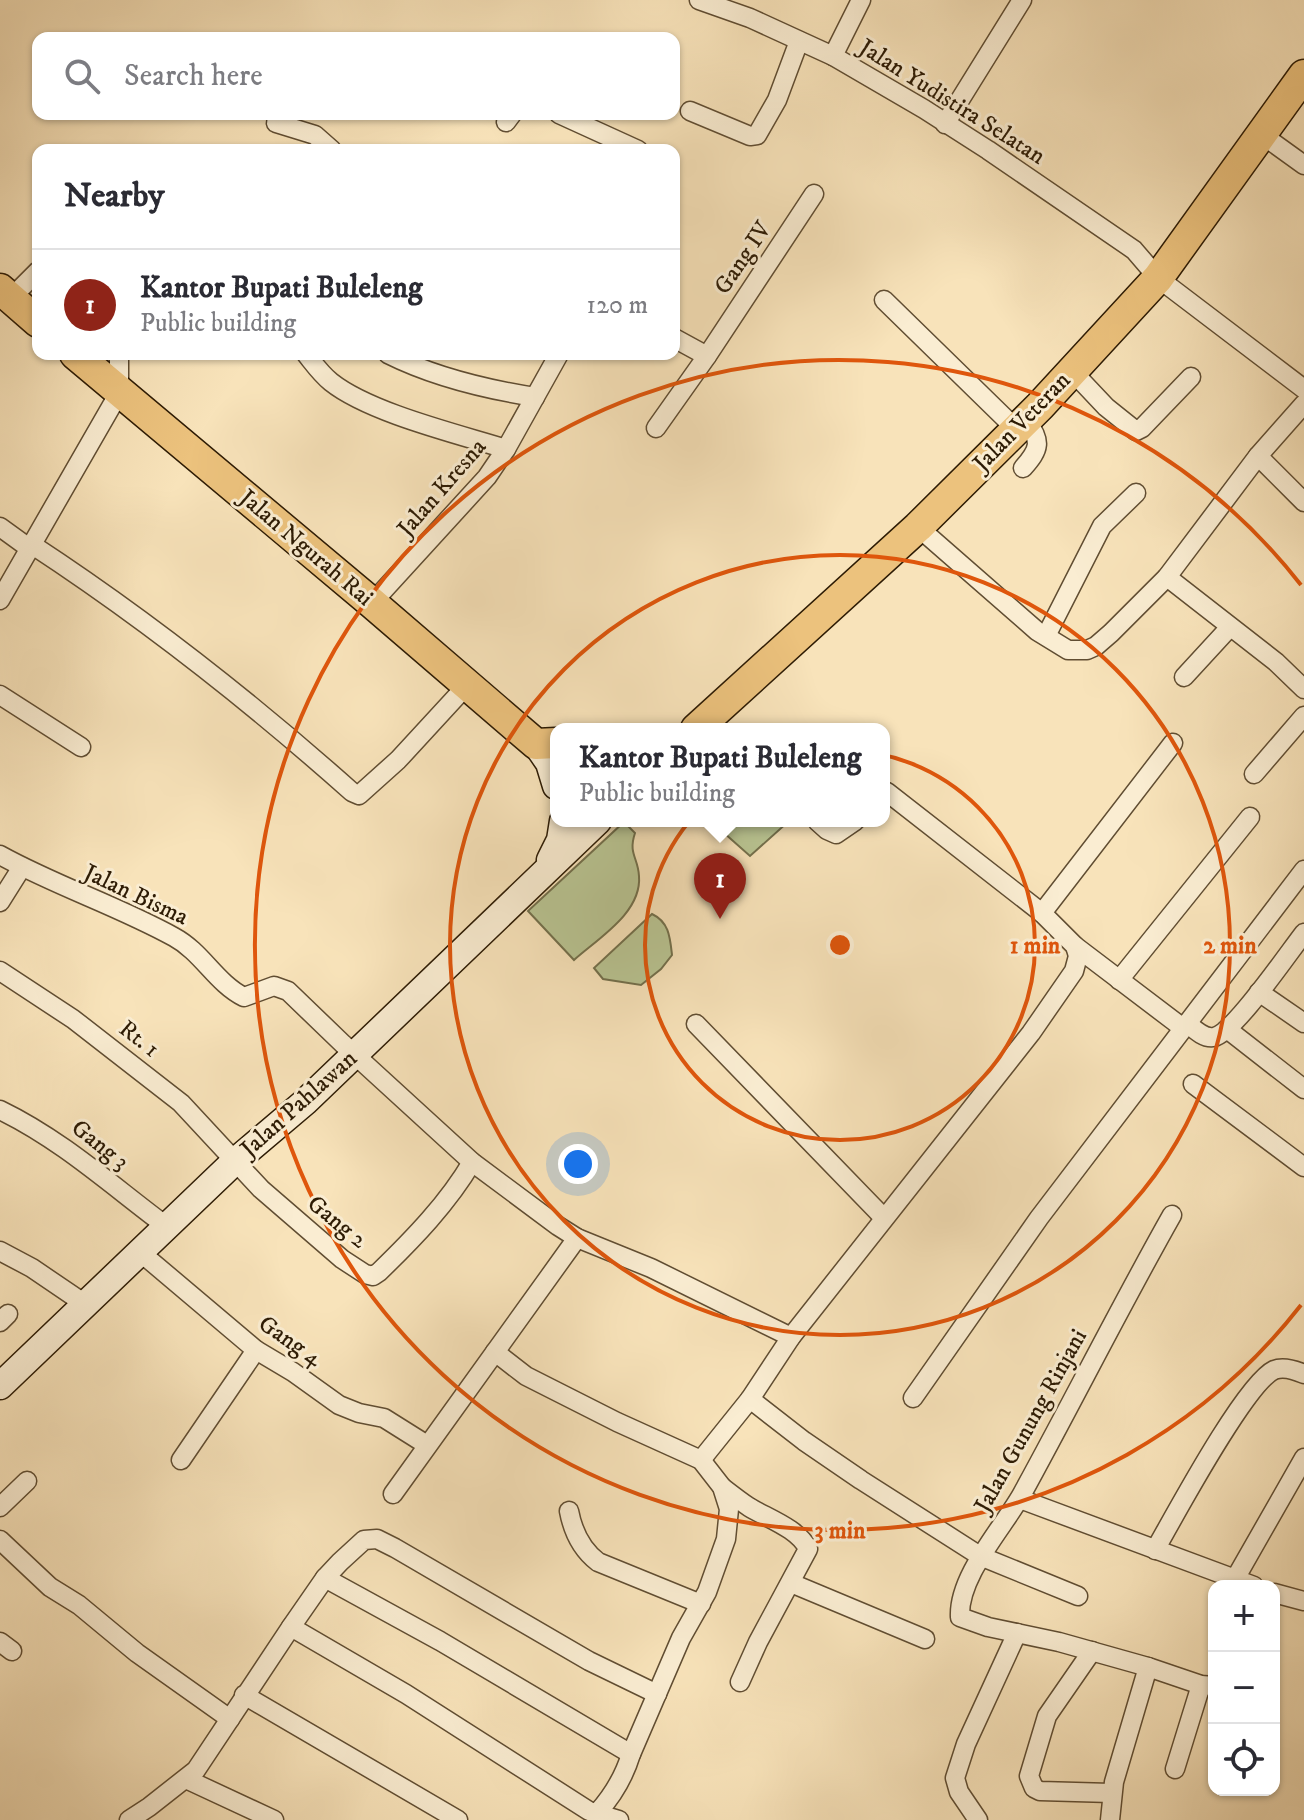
<!DOCTYPE html>
<meta charset="utf-8">
<style>
body{margin:0;font-family:"IM FELL DW Pica",serif;background:#f2f2f3;color:#2b2b33}
.controls{position:absolute;right:24px;bottom:24px;display:grid;overflow:hidden;border-radius:16px;box-shadow:0 2px 6px #0004}
.controls button{width:72px;height:72px;display:grid;place-items:center;padding:0;border:0;border-bottom:2px solid #e1e1e2;background:#fff;color:#2b2b33;font:40px sans-serif}
.you{position:absolute;left:578px;top:1164px;width:28px;height:28px;margin:-20px;border:6px solid #fff;border-radius:50%;background:#1a73e8;box-shadow:0 0 0 12px #1a73e833}
.badge{display:grid;place-items:center;width:52px;height:52px;border-radius:50%;background:#8f2418;color:#fff;font-size:26px;font-weight:700}
.pin{position:absolute;translate:-50% -66px;filter:drop-shadow(0 2px 4px #0008)}
.pin::after{content:'';position:absolute;top:42px;width:28px;height:24px;background:inherit;clip-path:polygon(0 0,100% 0,50% 100%)}
.popup{position:absolute;left:550px;top:723px;width:340px;height:104px;box-sizing:border-box;display:grid;place-content:center;border-radius:16px;background:#fff;filter:drop-shadow(0 2px 6px #0005);font-size:26px;white-space:nowrap;color:#7c7c81}
.popup b{font-size:30px;color:#2b2b33}
.popup::after{content:'';position:absolute;left:50%;top:100%;margin-left:-16px;border:16px solid transparent;border-top-color:#fff}
.list{margin:0;padding:0;list-style:none}
h2{display:flex;justify-content:space-between;align-items:center;height:104px;margin:0;padding:0 32px;font-size:34px}
h2 small{font-size:26px;font-weight:400;color:#7c7c81}
.list li{display:grid;grid-template-columns:52px 1fr auto;gap:24px;align-items:center;box-sizing:border-box;height:112px;padding:0 32px;border-top:2px solid #e1e1e2}
.list b{display:block;font-size:30px;white-space:nowrap}
.list p{margin:0;font-size:26px;white-space:nowrap;color:#7c7c81}
.list em{font-size:26px;font-style:normal;color:#7c7c81}
.icon{flex:none;width:44px;height:44px;fill:none;stroke:currentColor;stroke-width:2;stroke-linecap:round;stroke-linejoin:round}
.map{position:relative;flex:none;width:1304px;height:1820px;overflow:hidden}
.search{position:absolute;background:#fff;box-shadow:0 2px 6px #0004;left:32px;top:32px;width:648px;height:88px;display:flex;align-items:center;gap:20px;box-sizing:border-box;padding:0 28px;border-radius:16px;color:#7c7c81;font-size:30px}
.panel{position:absolute;background:#fff;box-shadow:0 2px 6px #0004;left:32px;top:144px;width:648px;height:216px;border-radius:16px}
.map>svg:first-child{display:block}
</style>
<div class="map">
<svg width="1304" height="1820" viewBox="0 0 1304 1820">
<rect width="100%" height="100%" fill="#f8e3ba"/>
<filter id="stains"><feTurbulence type="fractalNoise" baseFrequency=".0025" numOctaves="4"/><feColorMatrix values="0 0 0 0 .2 0 0 0 0 .09 0 0 0 0 .02 0 0 0 .5 -.17"/></filter>
<radialGradient id="worn" r=".72"><stop offset=".6" stop-color="#630" stop-opacity="0"/><stop offset="1" stop-color="#630" stop-opacity=".3"/></radialGradient>
<!-- green -->
<g fill="#b9c593" stroke="#73704c" stroke-width="2">
<path d="M699,821H789L750,856L715,825Z"/>
<path d="M624,822L635,833C628,854 638,857 639,876C642,913 597,939 574,960L528,911Z"/>
<path d="M652,914C669,922 670,937 672,955L661,969L641,985L603,979L594,968Z"/>
</g>
<g fill="none" stroke-linecap="round" stroke-linejoin="round">
<defs>
<g id="minor">
<path d="M699,0L750,18L833,56L924,109L988,150L1134,250L1158,278L1304,389"/>
<path d="M833,56L861,0"/>
<path d="M690,111L750,136L757,135L777,100L799,41"/>
<path d="M559,114L638,150"/>
<path d="M506,122L512,114"/>
<path d="M276,123L315,135L332,150"/>
<path d="M945,124L1022,0"/>
<path d="M1261,134L1304,165"/>
<path d="M11,298L38,271"/>
<path d="M884,300L1016,429"/>
<path d="M674,338L707,356L814,194"/>
<path d="M306,354C314,364 321,374 331,382C370,413 458,434 506,449"/>
<path d="M388,354C434,377 484,389 535,397"/>
<path d="M1072,371L1106,407L1136,431L1142,428L1191,377"/>
<path d="M656,428L707,356"/>
<path d="M1258,456L1304,502"/>
<path d="M1023,468C1040,449 1042,441 1026,420"/>
<path d="M0,527L29,548"/>
<path d="M918,527L1037,631L1068,650H1087L1096,646L1111,633L1167,577L1258,456L1304,404"/>
<path d="M31,544C144,618 251,702 352,792L359,795L398,760L468,684"/>
<path d="M1167,577L1276,662L1304,689"/>
<path d="M0,600L119,393V354"/>
<path d="M372,603L487,477L506,449L559,354"/>
<path d="M1046,636L1102,526L1136,493"/>
<path d="M1184,677L1230,627"/>
<path d="M0,695L81,747"/>
<path d="M1254,774L1304,716"/>
<path d="M817,821L827,830L836,834L855,821"/>
<path d="M0,855C56,886 118,906 174,937C202,952 216,983 244,997L274,986L288,991L343,1044L472,1162L558,1226L577,1238L651,1268L791,1337"/>
<path d="M0,902L22,867"/>
<path d="M1042,913L1173,743"/>
<path d="M1075,946L1183,1028"/>
<path d="M0,971L73,1019L181,1103L261,1189L342,1259L365,1274L373,1276L379,1272C413,1239 448,1203 472,1162"/>
<path d="M1119,980L1250,817"/>
<path d="M1259,992L1304,1023"/>
<path d="M1187,1023C1194,1029 1204,1039 1214,1037C1234,1033 1289,952 1304,933"/>
<path d="M696,1024L884,1218"/>
<path d="M1227,1029L1304,1089"/>
<path d="M1193,1084L1304,1167"/>
<path d="M0,1110C62,1140 111,1185 166,1226"/>
<path d="M1172,1215C1120,1307 1073,1401 1022,1494C1003,1528 958,1576 960,1617L988,1627L1059,1642L1148,1667L1201,1685L1214,1686"/>
<path d="M0,1251L32,1268L85,1304"/>
<path d="M140,1252L256,1350L293,1372L339,1405L359,1413L384,1418L427,1445"/>
<path d="M0,1322L8,1314"/>
<path d="M495,1352L526,1376L617,1422L701,1460L722,1487L729,1509L726,1539L707,1592L681,1638L631,1754C624,1777 614,1794 598,1812"/>
<path d="M913,1398L1039,1218L1304,870"/>
<path d="M750,1399L804,1441L861,1480L980,1556L1078,1596"/>
<path d="M181,1460L256,1350"/>
<path d="M701,1460L750,1399L791,1337L1031,1033L1074,971L1078,956L1075,946L1042,913L887,792L884,795"/>
<path d="M722,1487C731,1494 740,1501 749,1507C767,1518 799,1529 808,1549L758,1642L740,1682"/>
<path d="M393,1494L577,1238"/>
<path d="M1020,1499L1254,1586"/>
<path d="M0,1507L27,1481"/>
<path d="M569,1511C573,1532 581,1549 598,1562L701,1604"/>
<path d="M0,1540L50,1587L79,1605L137,1653L230,1719"/>
<path d="M1155,1550C1175,1515 1245,1384 1274,1370C1284,1366 1295,1370 1304,1374"/>
<path d="M325,1578L440,1641L631,1754"/>
<path d="M1235,1579L1304,1458"/>
<path d="M791,1583L925,1639"/>
<path d="M1274,1593L1304,1601"/>
<path d="M291,1627L406,1694L589,1811L619,1820"/>
<path d="M0,1642L12,1651"/>
<path d="M1092,1651L1047,1716L1029,1776L1034,1788L1040,1791L1111,1793"/>
<path d="M244,1695L458,1820"/>
<path d="M1175,1769L1201,1685"/>
<path d="M186,1779L274,1820"/>
<path d="M129,1820L149,1807L196,1770L291,1627L325,1578L340,1562L364,1540L377,1539L395,1548L589,1661L657,1694"/>
<path d="M978,1820L959,1792L955,1778L966,1744L1017,1633"/>
<path d="M1110,1820L1114,1782L1148,1667"/>
</g>
<g id="secondary">
<path d="M536,744L549,763L556,786"/>
<path d="M550,860L560,840L563,821"/>
<path d="M0,1386L233,1163L305,1102L598,821"/>
</g>
<g id="trunk">
<path d="M0,289L38,322"/>
<path d="M75,354L372,603L536,744L556,743"/>
<path d="M696,729L918,527L1040,406L1158,278L1304,75"/>
</g>
</defs>
<!-- minor casing -->
<use href="#minor" stroke="#604d32" stroke-width="21"/>
<!-- secondary casing -->
<use href="#secondary" stroke="#2d1b04" stroke-width="29"/>
<!-- trunk casing -->
<use href="#trunk" stroke="#2d1b04" stroke-width="33"/>
<!-- minor -->
<use href="#minor" stroke="#faedd2" stroke-width="18"/>
<!-- secondary -->
<use href="#secondary" stroke="#faedd2" stroke-width="26"/>
<!-- trunk -->
<use href="#trunk" stroke="#ecc27d" stroke-width="30"/>
</g>
<!-- distance rings -->
<g fill="none" stroke="#df560c" stroke-width="4">
<circle cx="840" cy="945" r="195"/>
<circle cx="840" cy="945" r="390"/>
<path d="M1301 1305A585 585 0 1 1 1301 585"/>
</g>
<g text-anchor="middle" dominant-baseline="central" stroke-width="6" stroke-linejoin="round" paint-order="stroke">
<!-- street labels -->
<g font-size="24" fill="#2d1b04" stroke="#faedd2">
<text transform="translate(952 102) rotate(32)">Jalan Yudistira Selatan</text>
<text transform="translate(743 258) rotate(-56)">Gang IV</text>
<text transform="translate(1022 422) rotate(-46)">Jalan Veteran</text>
<text transform="translate(442 488) rotate(-49)">Jalan Kresna</text>
<text transform="translate(306 548) rotate(40)">Jalan Ngurah Rai</text>
<text transform="translate(136 895) rotate(25)">Jalan Bisma</text>
<text transform="translate(139 1039) rotate(38)">Rt. 1</text>
<text transform="translate(299 1104) rotate(-42)">Jalan Pahlawan</text>
<text transform="translate(100 1145) rotate(38)">Gang 3</text>
<text transform="translate(337 1222) rotate(39)">Gang 2</text>
<text transform="translate(290 1341) rotate(34)">Gang 4</text>
<text transform="translate(1031 1421) rotate(-61)">Jalan Gunung Rinjani</text>
</g>
</g>
<circle cx="840" cy="945" r="12" fill="#df560c" stroke="#faedd2" stroke-width="4"/>
<g font-size="24" text-anchor="middle" font-weight="bold" fill="#df560c" stroke="#faedd2" stroke-width="6" stroke-linejoin="round" paint-order="stroke">
<text x="1035" y="953">1 min</text>
<text x="1230" y="953">2 min</text>
<text x="840" y="1538">3 min</text>
</g>
<rect width="100%" height="100%" filter="url(#stains)"/>
<rect width="100%" height="100%" fill="url(#worn)"/>
</svg>
<div class="controls">
<button>+</button>
<button>−</button>
<button><svg class="icon" aria-label="locate" viewBox="0 0 24 24"><circle cx="12" cy="12" r="6"/><path d="M12 2v4M12 18v4M2 12h4M18 12h4"/></svg></button>
</div>
<div class="you"></div>
<div class="pin badge" style="left:720px;top:919px">1</div>
<div class="popup"><b>Kantor Bupati Buleleng</b>Public building</div>
<div class="search"><svg class="icon" aria-label="search" viewBox="0 0 24 24"><circle cx="10" cy="10" r="6"/><path d="M15 15l6 6"/></svg>Search here</div>
<section class="panel">
<h2>Nearby<small></small></h2>
<ul class="list">
<li><span class="badge">1</span><div><b>Kantor Bupati Buleleng</b><p>Public building</p></div><em>120 m</em></li>
</ul>
</section>
</div>
